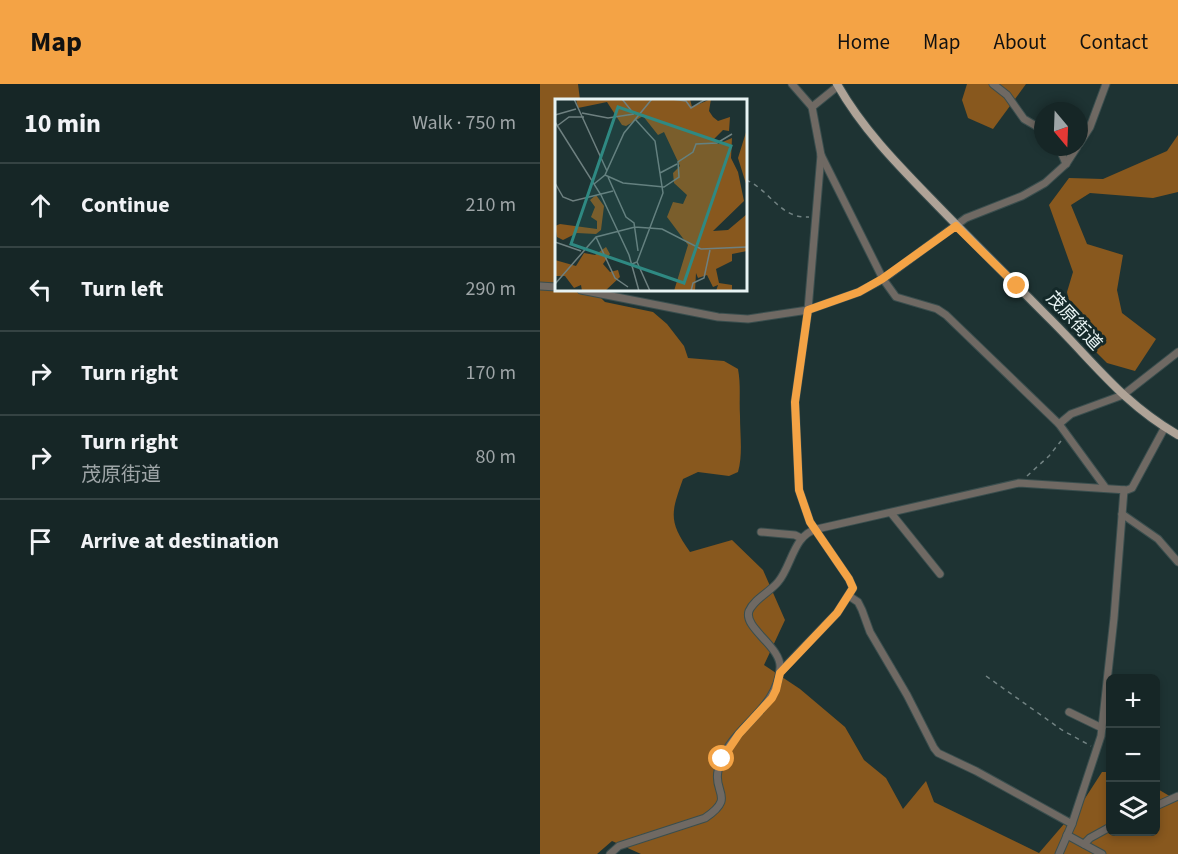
<!DOCTYPE html>
<meta charset="utf-8">
<style>
body{margin:0;font-family:"Source Sans 3","Noto Sans JP",sans-serif;background:#233232;color:#f1f3f6}
.controls{position:absolute;right:18px;bottom:18px;display:grid;overflow:hidden;border-radius:9px;box-shadow:0 3px 9px #0003}
.controls button{width:54px;height:54px;display:grid;place-items:center;padding:0;border:0;border-bottom:2px solid #354343;background:#162626;color:#f1f3f6;font:30px sans-serif}
.compass{position:absolute;left:494px;top:18px;width:54px;height:54px;border-radius:50%;background:#162626;box-shadow:0 3px 9px #0003;rotate:161deg}
.stop{position:absolute;width:18px;height:18px;margin:-14px;border:4px solid #f4a345;border-radius:50%;background:#fff}
.stop.end{background:#f4a345;border-color:#fff;box-shadow:0 2px 6px #0008}
.list{margin:0;padding:0;list-style:none}
h2{display:flex;justify-content:space-between;align-items:center;height:78px;margin:0;padding:0 24px;font-size:26px}
h2 small{font-size:20px;font-weight:400;color:#9ea5a7}
.list li{display:grid;grid-template-columns:39px 1fr auto;gap:18px;align-items:center;box-sizing:border-box;height:84px;padding:0 24px;border-top:2px solid #354343}
.list b{display:block;font-size:22px;white-space:nowrap}
.list p{margin:0;font-size:20px;white-space:nowrap;color:#9ea5a7}
.list em{font-size:20px;font-style:normal;color:#9ea5a7}
.icon{flex:none;width:33px;height:33px;fill:none;stroke:currentColor;stroke-width:2;stroke-linecap:round;stroke-linejoin:round}
.map{position:relative;flex:none;width:638px;height:770px;overflow:hidden}
header{display:flex;align-items:center;gap:36px;box-sizing:border-box;height:84px;padding:0 30px;background:#f4a345;color:#111}
header strong{font-size:28px}
nav{display:flex;gap:33px;margin-inline-start:auto;font-size:21px}
main{display:flex}
aside{flex:1;background:#162626}
.map>svg:first-child{display:block}
</style>
<header>
<strong>Map</strong>
<nav><a>Home</a><a>Map</a><a>About</a><a>Contact</a></nav>
</header>
<main>
<aside>
<h2>10 min<small>Walk · 750 m</small></h2>
<ul class="list">
<li><svg class="icon" aria-label="ahead" viewBox="0 0 24 24"><path d="M12 20V5M6 11l6-6 6 6"/></svg><div><b>Continue</b></div><em>210 m</em></li>
<li><svg class="icon" aria-label="left" viewBox="0 0 24 24"><path d="M17 20v-9H6M10 6l-5 5 5 5"/></svg><div><b>Turn left</b></div><em>290 m</em></li>
<li><svg class="icon" aria-label="right" viewBox="0 0 24 24"><path d="M7 20v-9h11M14 6l5 5-5 5"/></svg><div><b>Turn right</b></div><em>170 m</em></li>
<li><svg class="icon" aria-label="right" viewBox="0 0 24 24"><path d="M7 20v-9h11M14 6l5 5-5 5"/></svg><div><b>Turn right</b><p>茂原街道</p></div><em>80 m</em></li>
<li><svg class="icon" aria-label="arrive" viewBox="0 0 24 24"><path d="M6 21V4h12l-3 4 3 4H6"/></svg><div><b>Arrive at destination</b></div></li>
</ul>
</aside>
<div class="map">
<svg width="638" height="770" viewBox="0 0 638 770">
<rect width="100%" height="100%" fill="#1e3333"/>
<!-- forest -->
<g fill="#88581e">
<path d="M0,0H38L40,16H16V206H53L65,218L113,228L127,240L144,262L148,274L184,277L198,285C201,301 199,315 200,332C200,351 203,370 198,388L189,392L158,388L143,395C131,429 128,437 150,468L192,456L223,486L245,536L224,581L260,605L305,643L324,676L346,694L363,725L386,697L394,718L499,769L542,719L562,688H570V748H616V704L638,717V770H101L72,757L57,770H0Z"/>
<path d="M427,0H486L453,45L428,34L422,16Z"/>
<path d="M638,51V108L613,114L550,109L531,121L547,160L583,171L577,206L582,229L616,255L595,287L567,279L535,247L527,208L533,188L509,121L529,94L563,95L627,67Z"/>
</g>
<g fill="none" stroke-linecap="round" stroke-linejoin="round">
<defs>
<g id="minor">
<path d="M252,0L272,23"/>
<path d="M453,0L467,11L484,35L503,46"/>
<path d="M539,60L550,43L566,0"/>
<path d="M519,63L526,80"/>
<path d="M281,71L343,195L356,213L397,225L406,231L519,340L565,403"/>
<path d="M0,202L16,203"/>
<path d="M41,206L178,233L208,235L268,226L319,208L343,195L426,134L482,112L505,99L526,80L537,63"/>
<path d="M519,340L531,330L583,311L638,268"/>
<path d="M351,429L400,490"/>
<path d="M582,430L618,455L638,478"/>
<path d="M221,448L255,451L261,454"/>
<path d="M309,512L318,518L322,526L330,548L367,611L394,664L398,669L436,687L532,740"/>
<path d="M241,587L297,529L313,504L309,495L270,438L259,406L255,318L268,226L281,71L272,23L298,2"/>
<path d="M529,628L562,644"/>
<path d="M616,722L638,712"/>
<path d="M527,751L562,770"/>
<path d="M544,760L550,754L570,743"/>
<path d="M70,770L79,762L165,734C196,713 173,709 178,687C186,645 238,628 240,584C242,563 203,544 209,527C214,515 230,508 238,498C252,482 253,451 277,445L479,399L587,406L592,404L625,343"/>
<path d="M519,770L532,740L561,652L574,534L584,406"/>
</g>
<path id="major" d="M297,0C323,46 359,82 395,119C432,157 470,195 507,232C553,277 581,318 638,351"/>
</defs>
<!-- minor casing -->
<use href="#minor" stroke="#3a4e4e" stroke-width="9"/>
<!-- major casing -->
<use href="#major" stroke="#3a4e4e" stroke-width="10"/>
<!-- path -->
<g stroke="#718282" stroke-width="1.5" stroke-dasharray="4.5 4.5" stroke-linecap="butt">
<path d="M206,96C229,105 240,135 269,133"/>
<path d="M487,392L509,372L521,357"/>
<path d="M446,592L522,646L551,662"/>
</g>
<!-- minor -->
<use href="#minor" stroke="#6f6963" stroke-width="7"/>
<!-- major -->
<use href="#major" stroke="#afa397" stroke-width="8"/>
</g>
<g fill="none" stroke-linecap="round" stroke-linejoin="round">
<!-- route -->
<path stroke="#f4a345" stroke-width="8" d="M182,675L199,650L232,614L236,606L240,589L297,529L313,504L309,495L270,438L259,406L255,318L268,226L319,208L342,195L416,142L477,202"/>
</g>
<g text-anchor="middle" dominant-baseline="central" stroke-width="6" stroke-linejoin="round" paint-order="stroke">
<!-- street labels -->
<g font-size="18" fill="#e7f3f3" stroke="#142929">
<text transform="translate(534 237) rotate(47)">茂原街道</text>
</g>
</g>
<!-- overview -->
<g transform="translate(15 15)">
<rect width="192" height="192" fill="#1e3333"/>
<path d="M21,0H135L137,8L156,0L154,12L158,18L163,22L175,18L174,32L168,31L158,41L163,45L177,39L176,59L183,73L189,102L158,132L173,131L192,115V152L177,155V162L161,170L164,184L177,186V192H161L163,186L158,188L152,176L143,179L141,174L140,192H119L133,146L112,118L118,103L128,105L132,96L119,84L118,74L125,67L109,33L103,36L88,17L71,27L67,26L52,3L23,9ZM192,30V88L183,59ZM41,96L49,107L46,131L41,135L22,134L8,141L2,138L0,127L5,125L42,130V122L36,118L40,108L35,101ZM51,148L55,155L48,165L55,173L63,171L65,178L50,192H27L26,186L19,189L10,177H0V161L21,167L29,154L40,156Z" fill="#88581e"/>
<path fill="none" stroke="#6e8080" stroke-width="1.5" d="M19,0L52,72M67,0L79,15M117,0L131,2L136,9L151,0M27,14L53,19L79,15M0,16L21,10M0,23L46,96L74,156L84,192M2,27L14,18H29M105,74L122,65M50,76L68,84L109,88L124,78L123,63L138,53L141,45L162,44L177,35M53,78L71,118L79,124L83,152M0,84L8,98L18,102L58,92M39,85L50,76L69,34L97,0M41,138L60,179L73,188M0,143L26,152M82,163L95,192M77,165L82,163L108,94L100,42L80,20M0,185L41,138L80,128L107,130L146,150L192,148M136,192L138,184L149,179L155,151"/>
<path fill="#2f8982" fill-opacity="0.15" stroke="#2f8982" stroke-width="3" d="M63,8L176,47L129,184L16,145Z"/>
<rect width="192" height="192" fill="none" stroke="#e7f3f3" stroke-width="3"/>
</g>
</svg>
<div class="controls">
<button>+</button>
<button>−</button>
<button><svg class="icon" aria-label="layers" viewBox="0 0 24 24"><path d="M12 4l9 5-9 5-9-5zM3 14l9 5 9-5"/></svg></button>
</div>
<svg class="compass" viewBox="-18 -18 36 36"><path d="M0-13l5 13h-10z" fill="#e53935"/><path d="M0 13l5-13h-10z" fill="#9ea5a7"/></svg>
<div class="stop" style="left:182px;top:675px"></div>
<div class="stop end" style="left:477px;top:202px"></div>
</div>
</main>
